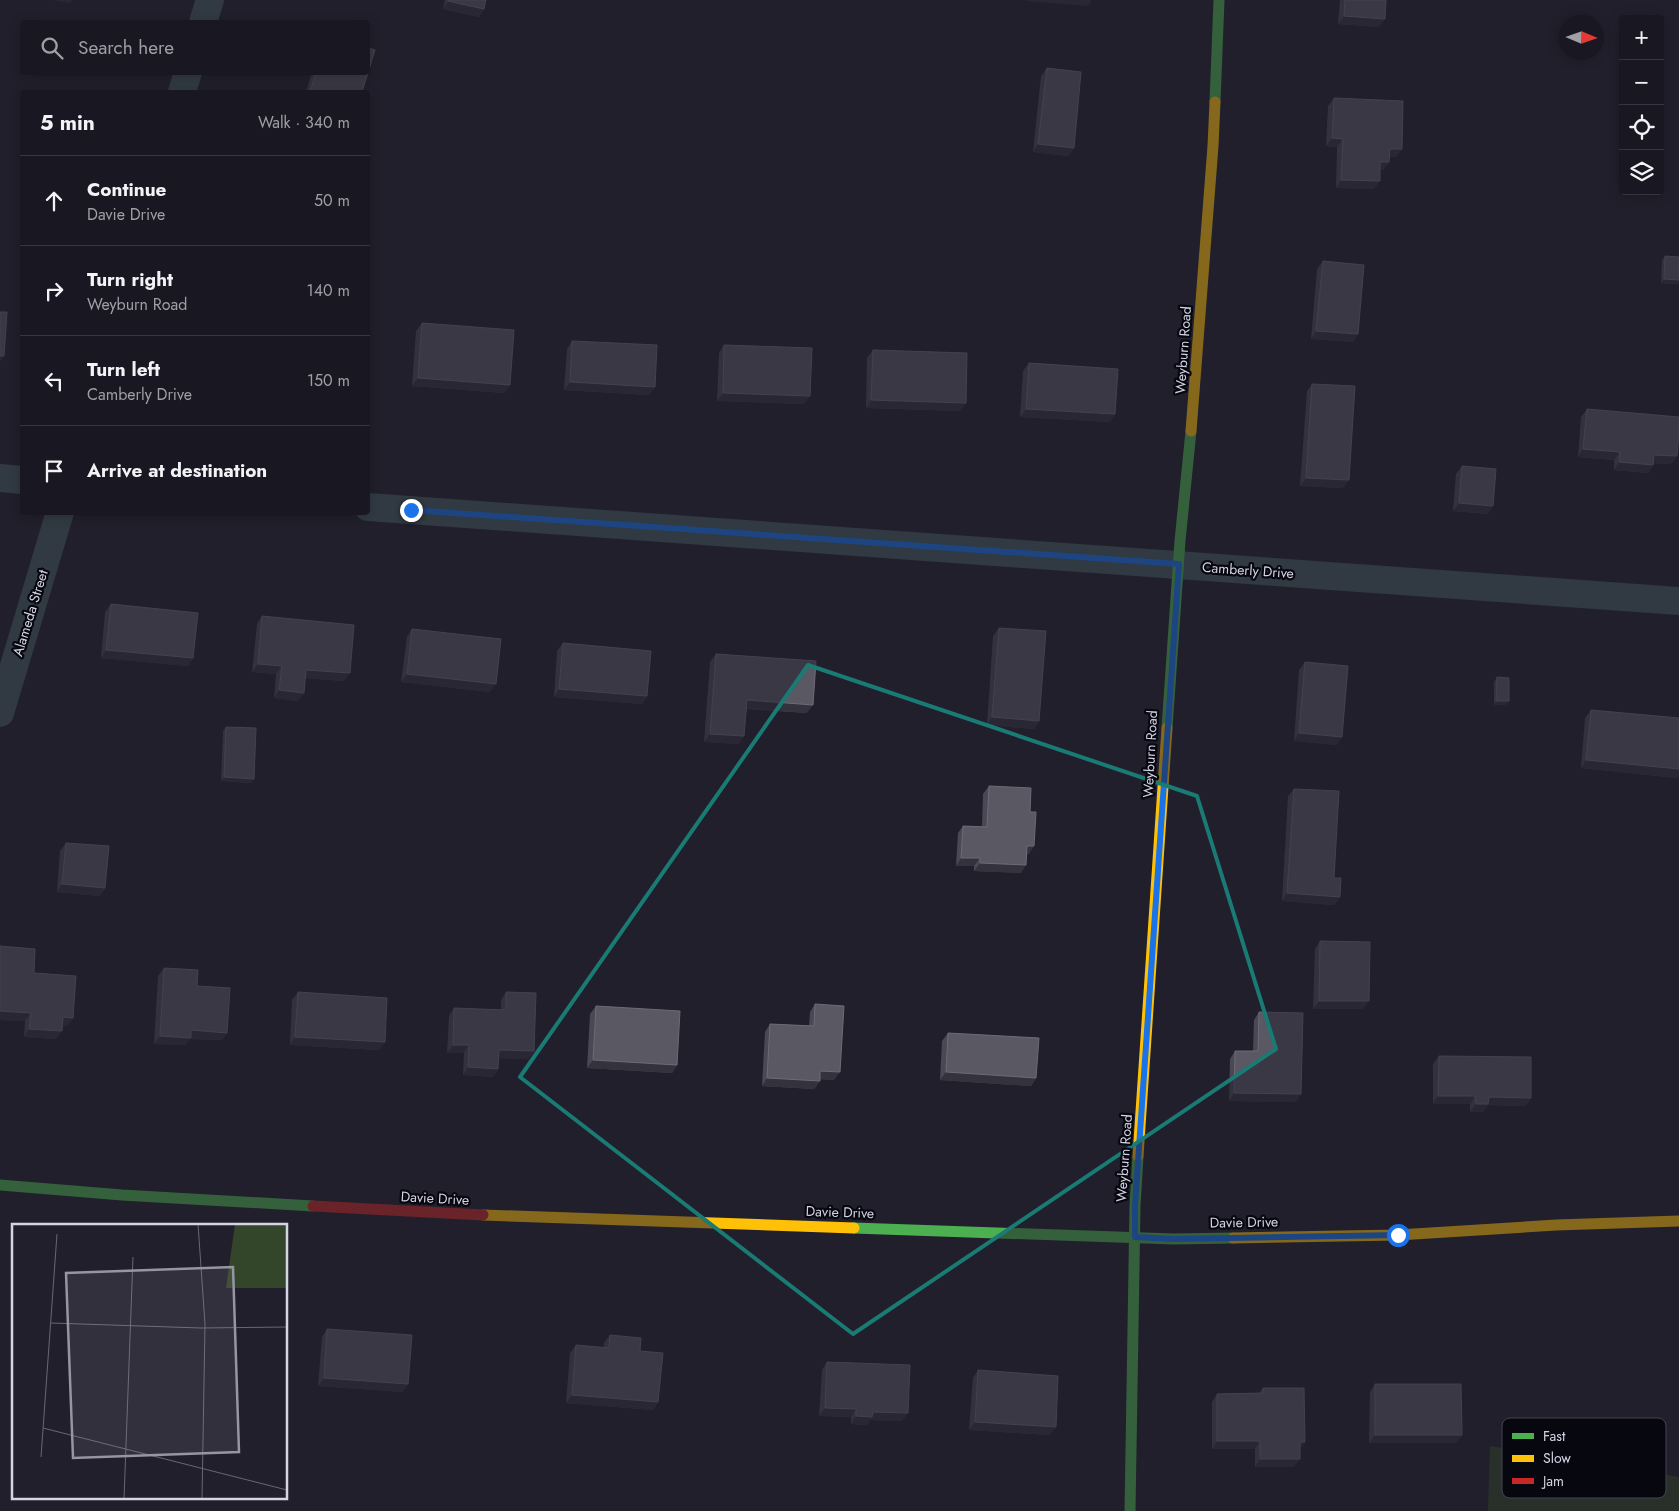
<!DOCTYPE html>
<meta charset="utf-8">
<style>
body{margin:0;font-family:Jost,sans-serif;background:#22202a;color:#f1f3f6}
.controls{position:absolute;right:15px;top:15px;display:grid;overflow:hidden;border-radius:5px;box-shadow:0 2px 12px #0003}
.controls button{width:45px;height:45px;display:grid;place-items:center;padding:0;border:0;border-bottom:1px solid #37363f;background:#191721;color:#f1f3f6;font:25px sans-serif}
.compass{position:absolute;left:1559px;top:15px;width:45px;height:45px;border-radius:50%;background:#191721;box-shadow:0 2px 12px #0003;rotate:92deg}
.stop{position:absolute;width:15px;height:15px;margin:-11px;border:4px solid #1a73e8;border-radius:50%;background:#fff}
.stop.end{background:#1a73e8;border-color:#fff;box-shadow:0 1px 5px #0008}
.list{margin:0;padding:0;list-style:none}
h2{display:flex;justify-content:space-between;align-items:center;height:65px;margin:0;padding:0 20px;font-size:21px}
h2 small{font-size:16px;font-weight:400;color:#9f9fa5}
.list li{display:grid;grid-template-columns:32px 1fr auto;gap:15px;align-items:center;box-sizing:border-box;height:90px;padding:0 20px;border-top:1px solid #37363f}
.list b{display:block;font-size:19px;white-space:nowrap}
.list p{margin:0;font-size:16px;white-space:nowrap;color:#9f9fa5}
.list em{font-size:16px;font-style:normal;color:#9f9fa5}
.icon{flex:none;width:28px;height:28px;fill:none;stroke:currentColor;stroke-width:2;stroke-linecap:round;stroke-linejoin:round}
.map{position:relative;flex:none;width:1679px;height:1511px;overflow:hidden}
.search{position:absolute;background:#191721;box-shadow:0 2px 12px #0003;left:20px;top:20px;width:350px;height:55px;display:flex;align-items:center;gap:12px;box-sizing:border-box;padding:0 18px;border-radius:5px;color:#9f9fa5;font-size:19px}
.panel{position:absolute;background:#191721;box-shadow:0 2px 12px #0003;left:20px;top:90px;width:350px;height:425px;border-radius:5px}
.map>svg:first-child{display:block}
</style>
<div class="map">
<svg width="1679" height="1511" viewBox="0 0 1679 1511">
<rect width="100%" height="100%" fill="#211f2c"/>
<!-- green -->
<path fill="#344629" d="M1490,1446L1679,1477V1511H1488Z"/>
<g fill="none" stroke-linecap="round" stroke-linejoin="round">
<!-- street -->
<g stroke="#46595d" stroke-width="28">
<path d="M203,22L210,0"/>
<path d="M182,92L188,72"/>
<path d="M0,478L22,480"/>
<path d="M368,507L1679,601"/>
<path d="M0,713L60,512"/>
</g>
<!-- fast -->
<g stroke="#4caf50" stroke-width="11">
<path d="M1215,102L1219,0"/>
<path d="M1167,728L1180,541L1191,431"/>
<path d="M0,1185L122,1195L313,1206"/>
<path d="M854,1228L1174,1239L1233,1238"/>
<path d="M1130,1511L1135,1206L1138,1156"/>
</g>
<!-- slow -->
<g stroke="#ffc107" stroke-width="11">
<path d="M1191,431L1213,146L1215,102"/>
<path d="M1138,1156L1167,728"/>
<path d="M483,1215L854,1228"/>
<path d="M1233,1238L1398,1235L1556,1225L1679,1221"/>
</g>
<!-- jam -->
<path stroke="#c62828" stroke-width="11" d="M313,1206L483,1215"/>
</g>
<!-- wall -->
<g fill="#4a4854">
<path d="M445,0H486L484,9L479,17L443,9Z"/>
<path d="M1340,0H1386L1379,27L1338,24Z"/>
<path d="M1047,68L1074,148L1068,156L1033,152L1041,76Z"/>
<path d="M312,72H368L362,92H306Z"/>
<path d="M1334,98L1402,149L1396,157H1389V162L1383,170H1380L1374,189L1336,188L1337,147L1326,146L1328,106Z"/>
<path d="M1665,256L1679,284L1661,283L1662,260Z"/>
<path d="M1323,261L1353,342L1311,339L1317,269Z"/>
<path d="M422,323L510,385L504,393L412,386L416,331Z"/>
<path d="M572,341L649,395L564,390L567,349Z"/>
<path d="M724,345L804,404L717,401L719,353Z"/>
<path d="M873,350L960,411L866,408L867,358Z"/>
<path d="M1029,363L1115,414L1110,422L1020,417L1023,371Z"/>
<path d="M1312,384L1343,488L1300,486L1307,391Z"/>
<path d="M1587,409L1677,456L1671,464L1654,463L1648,473L1614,470V460L1578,457L1581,417Z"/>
<path d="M1462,466L1488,514L1453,511L1456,474Z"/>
<path d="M111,604L193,658L188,666L101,658L105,612Z"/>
<path d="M262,616L344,681L305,678L304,693L298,701L274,698L276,674L252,672L257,624Z"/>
<path d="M999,628L1039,721L1034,729L987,725L993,636Z"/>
<path d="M412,629L490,692L401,682L407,637Z"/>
<path d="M563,643L647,696L642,704L554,697L557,651Z"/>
<path d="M716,654L807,713L747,709L739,744L704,742L710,662Z"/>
<path d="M1305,662L1337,745L1294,741L1299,670Z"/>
<path d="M1497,677L1506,705H1494V682Z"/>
<path d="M1591,710L1679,718V775L1677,778L1581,768L1585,718Z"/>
<path d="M226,727L251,783L221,781L223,731Z"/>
<path d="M989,786L1030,812L1029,854H1027L1021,873L974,871V866H956L958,833L963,826H982L983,794Z"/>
<path d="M1294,789L1334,878L1340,897L1334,905L1282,901L1288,796Z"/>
<path d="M66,843L105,888L100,896L57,892L60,851Z"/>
<path d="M1320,941L1363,1009H1313L1315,949Z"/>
<path d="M0,947L34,973L73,1018L67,1026L62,1025L56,1039L24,1037L25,1021L0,1020Z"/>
<path d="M164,968L197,986L227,1033L222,1040L190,1039L185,1045L154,1044L158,976Z"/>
<path d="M298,992L385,1042L379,1050L290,1045L292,1000Z"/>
<path d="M506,992L534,1051L528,1059L499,1058L498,1069L493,1077L463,1075L464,1053H447L449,1016L454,1008L501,1010V1000Z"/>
<path d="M815,1004L834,1080L820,1079V1081L814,1089L762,1086L765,1032L770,1024L809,1026L810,1012Z"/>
<path d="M596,1006L677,1065L672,1073L587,1068L590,1014Z"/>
<path d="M1259,1012L1296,1102L1229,1101L1230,1059L1235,1051H1253L1254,1020Z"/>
<path d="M948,1033L1036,1078L1031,1086L940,1080L942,1041Z"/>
<path d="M1439,1056L1526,1106L1488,1105L1483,1112H1470V1104H1433V1064Z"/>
<path d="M327,1329L403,1392L318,1386L322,1337Z"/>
<path d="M610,1335L640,1351L658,1402L653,1410L566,1403L570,1353L576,1345L604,1347V1343Z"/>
<path d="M827,1362L902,1421L870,1420L867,1425L851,1424V1417L819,1416L822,1370Z"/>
<path d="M978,1370L1050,1435L969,1430L973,1378Z"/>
<path d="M1375,1384L1462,1435L1456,1443H1369L1370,1392Z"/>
<path d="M1263,1388L1305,1442L1300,1448L1294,1467H1255V1449H1212V1402L1217,1394L1259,1393Z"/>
</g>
<!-- shaded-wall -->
<g fill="#34323d">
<path d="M51,0H72L70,3Z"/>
<path d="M1027,0H1092L1088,6L1026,1Z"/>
<path d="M448,1L484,9L479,17L443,9Z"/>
<path d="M1344,16L1385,19L1379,27L1338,24Z"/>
<path d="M1332,138L1343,139L1337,147L1326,146Z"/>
<path d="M1038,144L1074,148L1068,156L1033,152Z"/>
<path d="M1390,149H1402L1396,157H1384Z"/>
<path d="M1380,162H1389L1383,170H1375Z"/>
<path d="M1341,180L1380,181L1374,189L1336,188Z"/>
<path d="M1664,279L1679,280V284L1661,283Z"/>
<path d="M1316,331L1358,334L1353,342L1311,339Z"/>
<path d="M0,356H4L0,362Z"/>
<path d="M418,378L510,385L504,393L412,386Z"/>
<path d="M570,382L655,387L649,395L564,390Z"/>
<path d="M723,393L810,396L804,404L717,401Z"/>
<path d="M871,400L966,403L960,411L866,408Z"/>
<path d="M1026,409L1115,414L1110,422L1020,417Z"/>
<path d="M1583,449L1620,452L1614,460L1578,457Z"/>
<path d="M1654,455L1677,456L1671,464L1649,463Z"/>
<path d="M1619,462L1653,465L1648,473L1614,470Z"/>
<path d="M1306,478L1349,480L1343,488L1300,486Z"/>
<path d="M1459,503L1493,506L1488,514L1453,511Z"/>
<path d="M106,650L193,658L188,666L101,658Z"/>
<path d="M258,664L282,666L276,674L252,672Z"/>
<path d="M306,670L350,673L344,681L300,678Z"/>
<path d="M407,674L496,684L490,692L401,682Z"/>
<path d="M559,689L647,696L642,704L554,697Z"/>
<path d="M279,690L304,693L298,701L274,698Z"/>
<path d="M747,700L813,705L807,713L742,708Z"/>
<path d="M1496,701H1509L1506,705H1494Z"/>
<path d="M992,717L1039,721L1034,729L987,725Z"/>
<path d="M1299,733L1342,737L1337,745L1294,741Z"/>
<path d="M710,734L744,736L739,744L704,742Z"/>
<path d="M1586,760L1679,769V775L1677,778L1581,768Z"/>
<path d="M224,777L254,779L251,783L221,781Z"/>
<path d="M1027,846H1034L1029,854H1022Z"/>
<path d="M961,858H980L974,866H956Z"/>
<path d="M980,863L1026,865L1021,873L974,871Z"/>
<path d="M62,884L105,888L100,896L57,892Z"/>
<path d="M1287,893L1340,897L1334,905L1282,901Z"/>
<path d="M1319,1001H1369L1363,1009H1313Z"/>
<path d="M0,1011L31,1013L25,1021L0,1020Z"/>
<path d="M63,1017L73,1018L67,1026L57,1025Z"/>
<path d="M29,1029L62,1031L56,1039L24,1037Z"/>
<path d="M191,1030L227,1033L222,1040L190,1039L185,1045L154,1044L160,1036Z"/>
<path d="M295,1037L385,1042L379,1050L290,1045Z"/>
<path d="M453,1045H469L464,1053H447Z"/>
<path d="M499,1050L534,1051L528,1059L493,1058Z"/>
<path d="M593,1060L677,1065L672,1073L587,1068Z"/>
<path d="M468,1067L498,1069L493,1077L463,1075Z"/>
<path d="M820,1071L840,1072L834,1080L815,1079Z"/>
<path d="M946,1072L1036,1078L1031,1086L940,1080Z"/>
<path d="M767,1078L820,1081L814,1089L762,1086Z"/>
<path d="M1234,1093L1301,1094L1296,1102L1229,1101Z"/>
<path d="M1438,1096H1475L1470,1104H1433Z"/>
<path d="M1489,1097L1531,1098L1526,1106L1488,1105L1483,1112H1470L1476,1104Z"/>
<path d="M324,1378L408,1384L403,1392L318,1386Z"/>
<path d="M572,1395L658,1402L653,1410L566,1403Z"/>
<path d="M825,1408L856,1409L851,1417L819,1416Z"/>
<path d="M873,1412L908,1413L902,1421L870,1420L867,1425L851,1424L856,1416Z"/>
<path d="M975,1422L1056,1427L1050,1435L969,1430Z"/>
<path d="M1375,1435H1462L1456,1443H1369Z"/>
<path d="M1217,1441H1260L1255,1449H1212Z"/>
<path d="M1300,1442H1305L1299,1450Z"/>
<path d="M1260,1459H1300L1294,1467H1255Z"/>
</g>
<!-- building -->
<g fill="#595863" stroke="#6d6b78">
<path d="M448,0H486L484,9L448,1Z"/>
<path d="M1345,0H1386L1385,19L1344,16Z"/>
<path d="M368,48L375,50L362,92H310L316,72H368Z"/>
<path d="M1047,68L1081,72L1074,148L1038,144Z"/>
<path d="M1334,98L1403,101L1402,149H1390L1389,162H1380V181L1341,180L1343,139L1332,138Z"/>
<path d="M1665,256L1679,257V280L1664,279Z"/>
<path d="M1323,261L1364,265L1358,334L1316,331Z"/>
<path d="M0,312H7L4,356H0Z"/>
<path d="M422,323L514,330L510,385L418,378Z"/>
<path d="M572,341L657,345L655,387L570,382Z"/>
<path d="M724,345L812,348L810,396L723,393Z"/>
<path d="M873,350L967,353L966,403L871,400Z"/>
<path d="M1029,363L1118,369L1115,414L1026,409Z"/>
<path d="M1312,384L1355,386L1349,480L1306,478Z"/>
<path d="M1587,409L1679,417V434L1677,456L1654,455L1653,465L1619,462L1620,452L1583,449Z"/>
<path d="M1462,466L1496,469L1493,506L1459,503Z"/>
<path d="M111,604L198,613L193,658L106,650Z"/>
<path d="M262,616L354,625L350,673L306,670L304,693L279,690L282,666L258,664Z"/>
<path d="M999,628L1046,631L1039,721L992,717Z"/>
<path d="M412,629L501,639L496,684L407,674Z"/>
<path d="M563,643L651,651L647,696L559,689Z"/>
<path d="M716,654L816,661L813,705L747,700L744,736L710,734Z"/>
<path d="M1305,662L1348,666L1342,737L1299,733Z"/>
<path d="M1497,677L1509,678V701H1496Z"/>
<path d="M1591,710L1679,718V769L1586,760Z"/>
<path d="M226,727L256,728L254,779L224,777Z"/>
<path d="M989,786L1031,788L1030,812H1036L1034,846H1027L1026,865L980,863V858H961L963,826L987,827Z"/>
<path d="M1294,789L1339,791L1334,878H1341L1340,897L1287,893Z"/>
<path d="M66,843L109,846L105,888L62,884Z"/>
<path d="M1320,941L1370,942L1369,1001H1319Z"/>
<path d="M0,946L35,949L34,973L76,976L73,1018L63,1017L62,1031L29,1029L31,1013L0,1011Z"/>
<path d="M164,968L198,970L197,986L230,988L227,1033L191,1030V1038L160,1036Z"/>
<path d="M298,992L387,998L385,1042L295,1037Z"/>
<path d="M506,992L536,993L534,1051L499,1050L498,1069L468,1067L469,1045H453L454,1008L506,1010Z"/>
<path d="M815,1004L844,1006L840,1072L820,1071V1081L767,1078L770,1024L814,1026Z"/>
<path d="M596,1006L680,1011L677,1065L593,1060Z"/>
<path d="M1259,1012L1303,1013L1301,1094L1234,1093L1235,1051H1258Z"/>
<path d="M948,1033L1039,1038L1036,1078L946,1072Z"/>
<path d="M1439,1056L1531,1057V1098L1489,1097L1488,1104H1476L1475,1096H1438Z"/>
<path d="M327,1329L412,1335L408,1384L324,1378Z"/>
<path d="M610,1335L641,1338L640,1351L663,1353L658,1402L572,1395L576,1345L609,1348Z"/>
<path d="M827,1362L910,1365L908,1413L873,1412L872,1417L856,1416V1409L825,1408Z"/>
<path d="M978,1370L1058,1376L1056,1427L975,1422Z"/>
<path d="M1375,1384H1461L1462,1435H1375Z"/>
<path d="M1263,1388H1304L1305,1442H1300V1459H1260V1441H1217V1394L1263,1393Z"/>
</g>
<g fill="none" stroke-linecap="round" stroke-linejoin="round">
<!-- route -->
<path stroke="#1a73e8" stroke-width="6" d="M411,510L1179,564L1135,1206V1237L1174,1239L1398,1235"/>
</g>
<!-- marked area -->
<path d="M0 0H1679V1511H0ZM808,665L1197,796L1276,1049L853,1334L520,1077Z" fill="#211f2c" fill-opacity=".55" fill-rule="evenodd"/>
<path fill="none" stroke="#197b74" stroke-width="4" stroke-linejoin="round" d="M808,665L1197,796L1276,1049L853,1334L520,1077Z"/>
<g text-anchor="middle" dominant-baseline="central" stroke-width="4.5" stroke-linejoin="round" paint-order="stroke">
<!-- street labels -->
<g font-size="14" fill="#d5d4e4" stroke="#070710">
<text transform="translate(1183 350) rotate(-86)">Weyburn Road</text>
<text transform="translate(1248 570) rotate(4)">Camberly Drive</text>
<text transform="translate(30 613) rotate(-73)">Alameda Street</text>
<text transform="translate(1150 754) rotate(-87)">Weyburn Road</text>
<text transform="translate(1124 1158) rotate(-86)">Weyburn Road</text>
<text transform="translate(435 1198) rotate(3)">Davie Drive</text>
<text transform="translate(840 1212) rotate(2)">Davie Drive</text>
<text transform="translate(1244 1222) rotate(-1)">Davie Drive</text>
</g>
</g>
<!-- overview -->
<g transform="translate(12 1224)">
<rect width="275" height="275" fill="#211f2c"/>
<path d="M223,0H275V64H214Z" fill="#344629"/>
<path fill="none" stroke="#696776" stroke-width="1" d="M186,0L193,100L190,275M39,99L189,104L275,103M31,204L275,266M29,233L45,10M112,275L121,33"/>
<path fill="#9695a4" fill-opacity="0.15" stroke="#9695a4" stroke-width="2.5" d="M221,43L227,228L61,234L54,49Z"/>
<rect width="275" height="275" fill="none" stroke="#d5d4e4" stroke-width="2.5"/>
</g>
<!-- legend -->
<rect x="1502" y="1418" width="164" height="80" rx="8" fill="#070710" stroke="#454450" stroke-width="1"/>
<rect x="1512" y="1433" width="22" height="6" fill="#4caf50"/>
<rect x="1512" y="1455" width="22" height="7" fill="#ffc107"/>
<rect x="1512" y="1478" width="22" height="6" fill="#c62828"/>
<g font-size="14" fill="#d5d4e4">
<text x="1543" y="1441">Fast</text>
<text x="1543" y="1463">Slow</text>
<text x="1543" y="1486">Jam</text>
</g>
</svg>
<div class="controls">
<button>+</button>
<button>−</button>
<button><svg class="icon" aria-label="locate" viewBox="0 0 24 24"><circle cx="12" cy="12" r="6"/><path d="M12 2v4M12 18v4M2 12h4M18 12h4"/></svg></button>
<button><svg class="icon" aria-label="layers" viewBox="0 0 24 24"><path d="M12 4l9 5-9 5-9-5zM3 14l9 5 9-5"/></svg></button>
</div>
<svg class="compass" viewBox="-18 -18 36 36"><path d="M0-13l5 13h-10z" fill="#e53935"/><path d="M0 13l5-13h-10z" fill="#9f9fa5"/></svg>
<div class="stop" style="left:1398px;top:1235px"></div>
<div class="stop end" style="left:411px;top:510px"></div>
<div class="search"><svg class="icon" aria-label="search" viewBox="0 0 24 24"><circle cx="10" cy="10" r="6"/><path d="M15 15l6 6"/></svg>Search here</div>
<section class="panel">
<h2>5 min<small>Walk · 340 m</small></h2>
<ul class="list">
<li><svg class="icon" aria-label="ahead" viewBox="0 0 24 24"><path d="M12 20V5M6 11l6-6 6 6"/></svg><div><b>Continue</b><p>Davie Drive</p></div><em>50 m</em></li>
<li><svg class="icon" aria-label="right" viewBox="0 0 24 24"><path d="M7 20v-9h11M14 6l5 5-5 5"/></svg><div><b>Turn right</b><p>Weyburn Road</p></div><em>140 m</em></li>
<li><svg class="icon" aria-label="left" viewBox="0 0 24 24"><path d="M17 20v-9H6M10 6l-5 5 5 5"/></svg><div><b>Turn left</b><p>Camberly Drive</p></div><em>150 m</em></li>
<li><svg class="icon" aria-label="arrive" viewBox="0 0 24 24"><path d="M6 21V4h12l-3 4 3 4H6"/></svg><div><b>Arrive at destination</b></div></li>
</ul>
</section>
</div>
